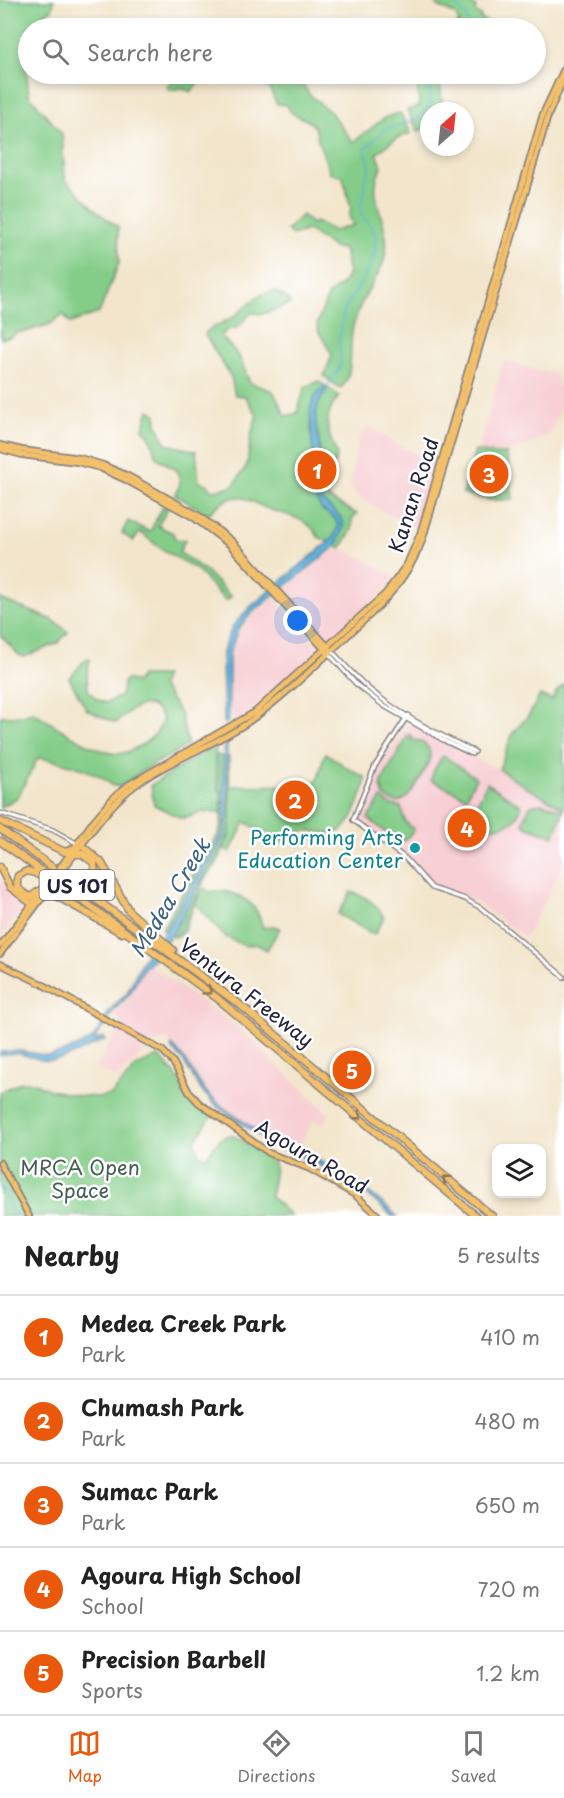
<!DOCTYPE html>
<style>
body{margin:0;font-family:"Playpen Sans",sans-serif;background:#f2f2f2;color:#222}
.controls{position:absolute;right:18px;bottom:18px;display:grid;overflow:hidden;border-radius:12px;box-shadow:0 3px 9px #0003}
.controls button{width:54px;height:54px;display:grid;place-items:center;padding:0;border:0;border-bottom:2px solid #e0e0e0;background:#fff;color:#222;font:30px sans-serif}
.compass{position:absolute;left:420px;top:102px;width:54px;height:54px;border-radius:50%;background:#fff;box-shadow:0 3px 9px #0003;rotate:27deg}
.you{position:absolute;left:298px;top:621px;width:21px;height:21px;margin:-15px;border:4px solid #fff;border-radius:50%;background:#1a73e8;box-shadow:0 0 0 9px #1a73e833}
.badge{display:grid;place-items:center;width:39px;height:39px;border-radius:50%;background:#ea580c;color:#fff;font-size:20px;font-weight:700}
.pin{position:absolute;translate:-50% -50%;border:3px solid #fff;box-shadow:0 2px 6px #0006}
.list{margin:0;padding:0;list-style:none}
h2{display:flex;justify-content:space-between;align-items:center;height:78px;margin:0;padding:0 24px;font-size:26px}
h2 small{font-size:20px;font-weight:400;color:#767676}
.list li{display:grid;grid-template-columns:39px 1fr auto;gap:18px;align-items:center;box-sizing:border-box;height:84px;padding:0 24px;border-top:2px solid #e0e0e0}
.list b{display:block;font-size:22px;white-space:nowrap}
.list p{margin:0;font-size:20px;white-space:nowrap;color:#767676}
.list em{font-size:20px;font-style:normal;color:#767676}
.icon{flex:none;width:33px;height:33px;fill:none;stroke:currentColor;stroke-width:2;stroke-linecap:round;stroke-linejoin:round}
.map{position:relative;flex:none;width:564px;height:1216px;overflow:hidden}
.search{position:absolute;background:#fff;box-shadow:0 3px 9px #0003;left:18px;right:18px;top:18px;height:66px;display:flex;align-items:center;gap:15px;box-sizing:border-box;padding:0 21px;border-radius:33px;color:#767676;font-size:22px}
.sheet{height:498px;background:#fff}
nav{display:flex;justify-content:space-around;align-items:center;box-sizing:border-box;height:84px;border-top:2px solid #e0e0e0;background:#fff;font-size:16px;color:#767676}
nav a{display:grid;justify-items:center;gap:3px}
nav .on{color:#ea580c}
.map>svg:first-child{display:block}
</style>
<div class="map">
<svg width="564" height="1216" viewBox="0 0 564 1216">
<rect width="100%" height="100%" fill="#fff"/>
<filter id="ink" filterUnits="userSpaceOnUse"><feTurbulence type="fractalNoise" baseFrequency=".0167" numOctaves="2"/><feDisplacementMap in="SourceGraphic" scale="12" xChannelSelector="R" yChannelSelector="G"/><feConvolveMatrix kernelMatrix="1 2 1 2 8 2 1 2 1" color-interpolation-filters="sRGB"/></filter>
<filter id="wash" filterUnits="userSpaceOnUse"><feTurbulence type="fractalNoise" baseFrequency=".008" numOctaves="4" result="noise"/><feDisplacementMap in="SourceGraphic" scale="24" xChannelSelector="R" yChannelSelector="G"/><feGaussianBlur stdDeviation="1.35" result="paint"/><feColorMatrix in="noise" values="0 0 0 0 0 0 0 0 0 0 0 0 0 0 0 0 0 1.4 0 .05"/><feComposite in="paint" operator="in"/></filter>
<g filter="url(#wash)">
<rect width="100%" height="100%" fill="#f2e5cb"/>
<!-- built -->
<g fill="#f7cfd4">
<path d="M504,360L541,372L555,373L564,400L552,432L534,443L506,452L495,453L478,450Z"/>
<path d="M368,425L393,443L437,462L418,529L368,503L352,490L350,483L358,440Z"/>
<path d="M340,549L343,551L344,549L395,576L383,592L330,640H327L283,591L328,554Z"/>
<path d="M274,598L319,648L318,651L257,706L235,721L231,712L230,657L233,646L239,632L247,621Z"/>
<path d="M411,722L469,755L519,779L564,792V864L525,938L477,902L432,884L412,859L359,820V816L379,766L406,725H410Z"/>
<path d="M0,874L6,887L24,906L0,939Z"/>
<path d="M149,965L233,1024L265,1051L264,1053L329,1114L323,1125L313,1120L297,1150L265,1136L210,1096L183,1055L166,1039L149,1046L117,1078L96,1068L122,1021L113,1016L129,999L141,974L147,966Z"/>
</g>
<!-- green -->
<g fill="#84cd89" stroke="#537862" stroke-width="1.5">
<path d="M0,0H54L52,10L45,13L38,28H28V51L25,58L29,95L62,134L65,179L99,213L118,227L119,263L99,313L70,323L63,314L50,324L25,332H18L11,337L1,339Z"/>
<path d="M433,0H468L467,2L476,7L475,12L481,16L480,18L492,24L489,28H451L459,24L456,15L439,7Z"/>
<path d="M178,74H204L191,92L182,88L169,90L167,86Z"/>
<path d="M244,74H296L308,93L331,113L353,142L386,117L400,113L411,133L397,138L377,153L382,167C364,196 390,220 386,251C384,270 371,283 363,300C359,308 356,317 353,326C348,346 355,371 342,387H338L324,376L332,355L318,330L317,324L328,295L341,285L349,273L344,249L334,248L308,230L292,235L287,230L302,215L312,224L316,222L334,231L353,225L349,216L351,209L343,177L330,173C327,162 324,156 320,146C316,138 319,131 312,124C304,116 291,118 287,105L277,104L269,88Z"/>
<path d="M417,74H439L443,111H429V126L418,131L407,110L419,107Z"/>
<path d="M274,291L287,298L290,304L263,314L251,313L237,328L228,329L221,336L239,356L250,383L273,391L286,416L297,413L305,387L318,381L339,396C322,417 326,431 337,454L329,485L328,498L357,514L352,519V530L341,548L318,537C310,519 289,516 271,510C251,504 244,490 223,502C217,506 212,508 209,515L175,495L180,484L178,471L156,457L150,437L143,429L149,410L156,414L157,424L166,444L196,451L199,482L207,484L212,490C221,491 225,486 233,486L247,465L251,435L257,415L245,396L235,395L231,377L205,335L207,331L235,316L258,296Z"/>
<path d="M475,451L495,454H507L513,500H492L463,494Z"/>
<path d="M163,506L168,508L158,526L173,533L175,539L185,540L179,552L206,571L231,597L227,600L224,599L196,569L160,548L140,532L133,541L122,533L128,521L150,532Z"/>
<path d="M0,599L53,620L68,632L58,643L24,657L19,655L0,635Z"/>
<path d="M87,658L90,660L87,674L88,690L96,699L106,703L121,696L124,681L127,679L136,683L141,676H165L161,685L180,713L188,745L144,770L120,787L111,785C102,772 54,759 38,758L18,797L0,808V716H17L33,712C54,724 92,752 117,754C126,754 135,749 143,744C153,737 159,732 163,719C150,694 132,707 116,723L87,710L69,678Z"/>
<path d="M564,685V808L529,789L499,769L513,733L529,715L540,695L552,700L557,691Z"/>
<path d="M409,734L413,736L411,740C424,739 431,747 430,760C420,776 407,817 384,796L381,786L382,781Z"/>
<path d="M216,745L215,758L221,791V813L202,812L189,817L181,818L154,805L151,785Z"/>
<path d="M326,753L349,769L366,778C364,791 352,827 338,832C318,838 305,820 284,842L245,822L230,852L223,848L230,831V786L312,785C323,777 319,763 326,753Z"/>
<path d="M444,756L476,778L466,797L431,780L434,770L442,757Z"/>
<path d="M487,783L522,806C520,810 518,816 515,819C505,829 485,829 473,824L471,816Z"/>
<path d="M381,798L391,805L401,807L405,821L413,829V832L400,844L368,818Z"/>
<path d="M541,803L564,810L554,836L526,826L523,823L530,806Z"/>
<path d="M204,888L209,892C226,888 246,896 256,910C259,915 261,922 263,928L273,926L280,928L267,950L256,944L245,946L224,936L195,904Z"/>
<path d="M351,892C365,896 378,904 384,918L374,935L338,914Z"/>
<path d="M159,1056L175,1074L190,1097L212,1115L194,1142L200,1155L206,1157L221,1138L230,1135L240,1139L274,1163C277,1172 270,1186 271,1197L291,1216H0V1092L21,1082H33L50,1090L79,1096L101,1097L111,1095L137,1066Z"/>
</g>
<!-- forest -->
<path fill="#6bb075" stroke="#466958" stroke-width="1.5" d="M217,755L229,757L231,823L229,837L216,865L205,878L184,930L179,936L173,937L162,929L195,870L218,835L221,823V791L218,789L215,758Z"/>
<!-- water -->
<g fill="#5bacd6" stroke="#3e6788" stroke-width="1.5">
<path d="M324,386L327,389C306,418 321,429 320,459C320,471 312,478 315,490C321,506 343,513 343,524C344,532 338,539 336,546L252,613L238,629L229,654V716L227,723L224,724L222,658L225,644L233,626L249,608L333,538L338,527L337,522L333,517L322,510L308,485L315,459L312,446L310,410L314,398Z"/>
<path d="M227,744L228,818L224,836L172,934L148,965L145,966L129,995L114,1010L94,1041L104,1037L105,1040C87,1047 62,1064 41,1060C27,1056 15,1050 0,1056V1052L17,1050L49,1056L67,1051L91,1040L99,1030L109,1011L127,993L142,961L172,922L221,835L224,824V746Z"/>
<path d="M172,1045C187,1058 193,1075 205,1090C217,1105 236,1116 252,1127C271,1141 293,1147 314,1158C347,1175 370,1191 397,1216H392L359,1188L313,1162L268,1142L215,1105L201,1090L182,1059L171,1048Z"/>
</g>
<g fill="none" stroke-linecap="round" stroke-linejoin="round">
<!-- stream -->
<g stroke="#5bacd6" stroke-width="1.5">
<path d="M451,0L467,17L469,28"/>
<path d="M325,388C331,381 338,374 340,365C343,357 339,349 339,342C339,331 342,320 345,310C355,285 378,267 376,238C375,228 368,223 361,216L360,207L365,190L364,182L370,167L365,149L383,131L417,119L427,113L430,106V74"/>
<path d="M0,1184L7,1203L15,1216"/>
</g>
</g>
</g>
<g filter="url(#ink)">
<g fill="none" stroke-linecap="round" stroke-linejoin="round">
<defs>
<g id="minor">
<path d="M331,650C346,666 360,683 378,696C407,719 442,736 475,752"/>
<path d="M329,654L357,685L384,706L445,741L472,754"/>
<path d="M408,715L375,766L353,820L405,858L432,888L465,899L481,908L564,977"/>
<path d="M0,813L53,830L78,844"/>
</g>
<g id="major">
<path d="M0,445L22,450L80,458L103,465L128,476L198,515L232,541L329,648"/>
<path d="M0,449L22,455L77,462L100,468L124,479L193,517L230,545L326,651"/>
<path d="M61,866L94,820L113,798L128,785L255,712L385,594L407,564L420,534L543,114L564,69"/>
<path d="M64,868C85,842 103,812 128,791C163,762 210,748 247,723C290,693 332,649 371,614C393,593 411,570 422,541L548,116L564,78"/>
<path d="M0,946L43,890"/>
<path d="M0,954L51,886"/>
<path d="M0,964L46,986"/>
<path d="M45,986L163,1051L173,1062L189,1092L199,1103L269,1153L310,1169L355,1195L379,1216"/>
<path d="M0,1163L29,1216"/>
</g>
<g id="highway">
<path d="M0,821L65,852L75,848"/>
<path d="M0,829L239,1004L492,1216"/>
<path d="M0,841L217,998L476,1216"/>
<path d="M82,846L101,862L129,911L173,950"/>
<path d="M0,867L10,887L32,904"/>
<path d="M59,867L79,880L91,878L95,873L94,863L82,854H76"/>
<path d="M46,886L31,897C21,893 14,887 18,876L27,871L35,873L46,879"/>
<path d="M42,898L49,894L55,895L122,933"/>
</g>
</defs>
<!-- minor casing -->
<use href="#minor" stroke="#8a8483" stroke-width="6"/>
<!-- major casing -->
<use href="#major" stroke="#8a8483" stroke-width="8"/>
<!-- highway casing -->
<use href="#highway" stroke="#8a8483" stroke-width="9"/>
<!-- minor -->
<use href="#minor" stroke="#fff" stroke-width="3"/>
<!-- major -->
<use href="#major" stroke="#f4c16a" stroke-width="4.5"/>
<!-- highway -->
<use href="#highway" stroke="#f4c16a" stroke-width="6"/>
<defs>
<g id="major-bridge">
<path d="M48,884L61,866"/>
<path d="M51,886L64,868"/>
</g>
</defs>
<!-- major-bridge casing -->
<use href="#major-bridge" stroke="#8a8483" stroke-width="8" stroke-linecap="butt"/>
<!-- major-bridge -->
<use href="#major-bridge" stroke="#f4c16a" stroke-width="4.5"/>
</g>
<!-- one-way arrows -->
<defs><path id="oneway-chevron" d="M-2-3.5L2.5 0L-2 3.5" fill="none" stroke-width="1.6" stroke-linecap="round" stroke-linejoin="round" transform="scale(1.5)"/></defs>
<g stroke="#8b7252">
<use href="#oneway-chevron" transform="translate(208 991) rotate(37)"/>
<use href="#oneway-chevron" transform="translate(358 1116) rotate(40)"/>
<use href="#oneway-chevron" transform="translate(446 1179) rotate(-140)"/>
</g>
</g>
<!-- markers -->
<circle fill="#0f9aa8" stroke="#fff" stroke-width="2" cx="415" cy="848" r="6"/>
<g text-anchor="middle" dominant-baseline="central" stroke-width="5" stroke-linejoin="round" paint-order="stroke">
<!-- shield labels -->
<rect fill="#fff" stroke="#646476" stroke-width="1.5" x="39.5" y="870" width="75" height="30" rx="4.5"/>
<g font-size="18" font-weight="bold" fill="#22223b">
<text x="77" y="885">US 101</text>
</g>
<!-- street labels -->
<g font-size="20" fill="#22223b" stroke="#fff">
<text transform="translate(413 495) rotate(-72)">Kanan Road</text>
<text transform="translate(247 992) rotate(38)">Ventura Freeway</text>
<text transform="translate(312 1156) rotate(30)">Agoura Road</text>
</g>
<!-- culture labels -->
<g font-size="20" fill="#0d838f" stroke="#fff" text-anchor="end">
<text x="403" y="837">Performing Arts<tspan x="403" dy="23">Education Center</tspan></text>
</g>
<!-- park labels -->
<g font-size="20" fill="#445e56" stroke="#fff">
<text x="80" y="1167">MRCA Open<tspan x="80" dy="23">Space</tspan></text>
</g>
<!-- water labels -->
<g font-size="21" font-style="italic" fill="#3c6081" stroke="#fff">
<text transform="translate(169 897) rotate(-59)">Medea Creek</text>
</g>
</g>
</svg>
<div class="controls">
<button><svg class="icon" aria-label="layers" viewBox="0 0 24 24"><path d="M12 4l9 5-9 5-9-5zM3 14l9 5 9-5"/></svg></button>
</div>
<svg class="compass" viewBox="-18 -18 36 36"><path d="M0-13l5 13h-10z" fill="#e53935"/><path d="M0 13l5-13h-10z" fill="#767676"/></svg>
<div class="you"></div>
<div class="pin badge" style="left:317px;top:470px">1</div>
<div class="pin badge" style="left:295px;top:800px">2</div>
<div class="pin badge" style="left:489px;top:474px">3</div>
<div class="pin badge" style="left:467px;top:828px">4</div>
<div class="pin badge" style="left:352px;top:1070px">5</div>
<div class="search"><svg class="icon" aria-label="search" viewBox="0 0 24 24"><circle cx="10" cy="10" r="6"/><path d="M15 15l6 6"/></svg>Search here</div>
</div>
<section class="sheet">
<h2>Nearby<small>5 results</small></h2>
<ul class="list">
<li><span class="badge">1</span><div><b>Medea Creek Park</b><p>Park</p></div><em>410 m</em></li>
<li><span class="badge">2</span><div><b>Chumash Park</b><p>Park</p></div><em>480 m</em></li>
<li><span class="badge">3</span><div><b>Sumac Park</b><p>Park</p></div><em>650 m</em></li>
<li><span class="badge">4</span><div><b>Agoura High School</b><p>School</p></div><em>720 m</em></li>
<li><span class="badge">5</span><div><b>Precision Barbell</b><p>Sports</p></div><em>1.2 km</em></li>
</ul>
</section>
<nav>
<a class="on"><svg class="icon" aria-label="map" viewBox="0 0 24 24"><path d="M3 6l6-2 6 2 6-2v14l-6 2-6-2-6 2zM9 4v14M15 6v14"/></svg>Map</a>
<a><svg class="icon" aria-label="directions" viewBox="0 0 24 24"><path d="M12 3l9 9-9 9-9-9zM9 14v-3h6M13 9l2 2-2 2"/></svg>Directions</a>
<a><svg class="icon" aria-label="saved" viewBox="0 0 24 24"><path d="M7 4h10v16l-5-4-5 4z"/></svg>Saved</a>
</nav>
